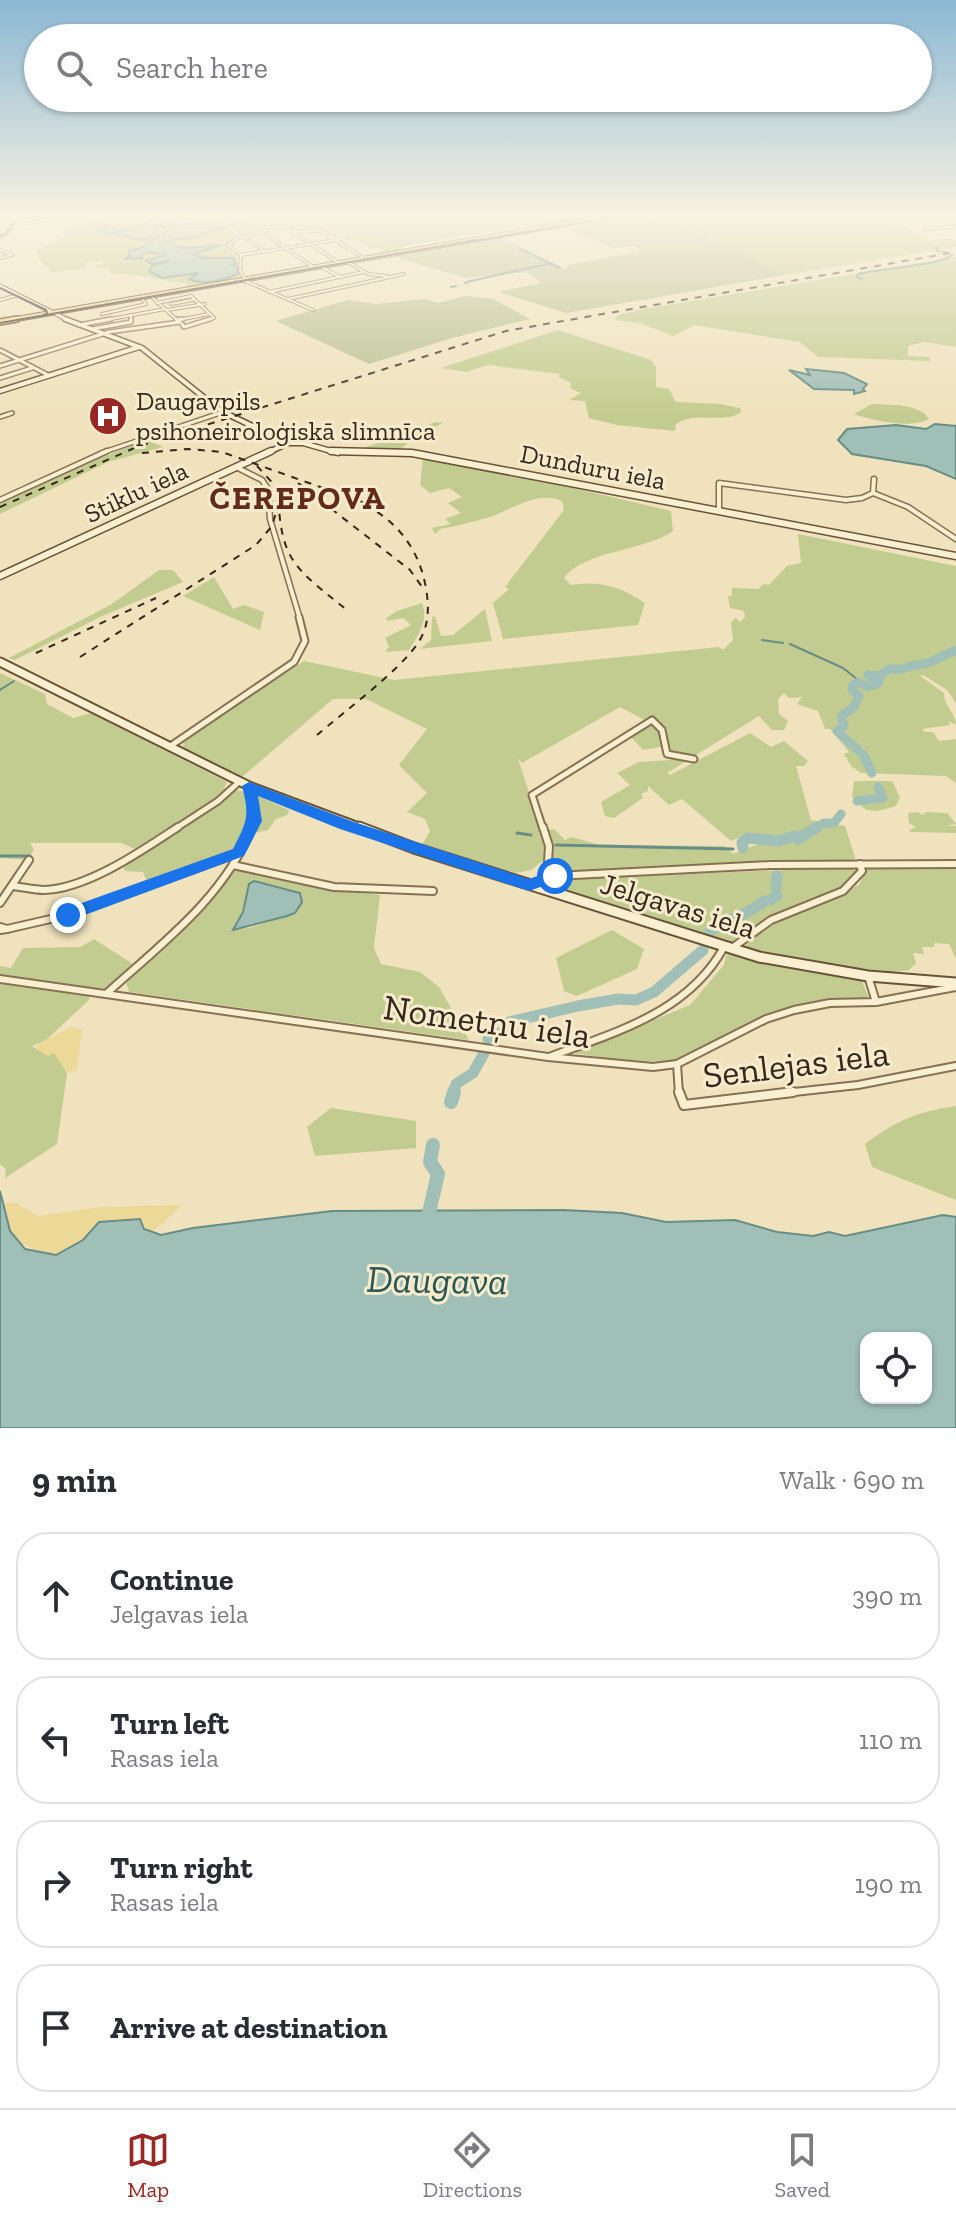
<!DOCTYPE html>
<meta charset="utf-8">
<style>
body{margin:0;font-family:"Zilla Slab",serif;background:#f7f7f7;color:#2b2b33}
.controls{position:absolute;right:24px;bottom:24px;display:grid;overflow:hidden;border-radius:16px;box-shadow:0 2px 6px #0004}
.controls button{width:72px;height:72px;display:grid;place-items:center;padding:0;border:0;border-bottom:2px solid #e1e1e2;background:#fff;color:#2b2b33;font:40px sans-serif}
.stop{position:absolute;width:24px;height:24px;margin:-18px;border:6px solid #1a73e8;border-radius:50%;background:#fff}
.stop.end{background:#1a73e8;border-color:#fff;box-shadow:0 2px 8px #0008}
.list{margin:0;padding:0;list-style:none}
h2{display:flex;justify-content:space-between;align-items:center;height:104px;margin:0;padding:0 32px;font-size:34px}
h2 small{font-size:26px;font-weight:400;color:#7c7c81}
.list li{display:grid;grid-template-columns:52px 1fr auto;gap:24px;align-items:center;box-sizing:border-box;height:128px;margin:0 16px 16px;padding:0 16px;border:2px solid #e1e1e2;border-radius:32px}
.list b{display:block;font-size:30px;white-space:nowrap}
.list p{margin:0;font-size:26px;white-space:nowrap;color:#7c7c81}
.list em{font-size:26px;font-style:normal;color:#7c7c81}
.icon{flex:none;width:44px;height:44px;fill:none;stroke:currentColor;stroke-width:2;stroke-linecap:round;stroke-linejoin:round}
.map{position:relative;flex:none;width:956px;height:1428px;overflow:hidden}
.search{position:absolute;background:#fff;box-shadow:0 2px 6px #0004;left:24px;right:24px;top:24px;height:88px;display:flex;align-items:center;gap:20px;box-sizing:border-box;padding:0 28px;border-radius:44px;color:#7c7c81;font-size:30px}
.sheet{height:680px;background:#fff}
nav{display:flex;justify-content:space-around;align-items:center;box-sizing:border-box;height:112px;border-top:2px solid #e1e1e2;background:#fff;font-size:22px;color:#7c7c81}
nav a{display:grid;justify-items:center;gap:4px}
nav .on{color:#972824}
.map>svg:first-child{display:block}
</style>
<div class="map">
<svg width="956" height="1428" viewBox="0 0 956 1428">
<rect width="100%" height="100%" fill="#efe2bc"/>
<!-- green -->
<g fill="#c3cc90" fill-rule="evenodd">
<path d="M72,216H343L346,218L349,216H607L529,229L524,225L404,246L400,250L378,252L382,251L379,248L371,249L343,235L331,237L321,231L277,230L248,234L228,245L239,255L238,264L242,278L188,287L186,283C160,282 137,272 112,274L109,269L92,267L106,262L101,260L87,263L86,267L90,268L52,272L47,268L53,266L46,267L37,256V250L64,237L66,227L75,226L79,230L78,226L84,225L83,219ZM187,228L199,231L201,236L166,241L186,250L214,245L193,254L204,258H233L236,263L200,273L235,265L238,273L215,281L194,282L189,277L199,273L165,278L149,273L152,266L173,261L146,262L163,254L146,252L141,255L142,258L124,259L130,257V251L170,231Z"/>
<path d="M626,216H885L878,220L894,225L909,224L904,226L930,241L942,238L956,240V247L785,275L681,224L648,216L631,221L632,218L626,219L647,229L618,218Z"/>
<path d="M956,257V347L924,342L908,346V356L929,357L931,361L818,357L800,342L694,325L673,336L640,323L615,320L618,315L643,309Z"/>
<path d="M558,330L651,360L656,367V387L669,389L676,402L720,404L740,408L741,412C723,425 697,410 676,424L675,431L617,425L589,418L585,401L569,400L581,393L570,388L571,383L559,377L560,374L488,365L466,372L441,368Z"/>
<path d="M872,404C889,405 919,403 929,419C910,429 874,421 854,414Z"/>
<path d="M436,422L443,423L421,433L399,450L361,449Z"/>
<path d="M147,440L163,447L108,462L0,514V504L96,459Z"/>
<path d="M423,458L544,481L671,511L673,531C642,552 585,550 564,578L571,585C600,580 621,587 645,603L638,625L503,639L493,603L509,589L505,587L564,510L562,501C537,490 513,509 490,517C473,522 457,526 440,529L435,534L432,528L451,524L445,519L461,513L448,503L462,497L449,488L430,493L420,485Z"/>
<path d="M798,534L956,566V703L947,690L923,675L920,676L944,693C944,707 956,712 956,725L948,721L950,725L922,729L925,732H933L939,741L956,739V783L946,776L861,773L851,766L844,754L849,752L830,729H825L818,711L797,704L802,697L789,698L784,693L778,699L779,714L788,721L784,730H772L759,716L667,773L670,775L750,733L771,747L784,741L808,761L804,766H796L811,820L845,826L855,857L853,861L554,871L548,830L554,829L565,840L572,837L599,845L724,846L733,854L779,836L746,835L731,841L682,799L669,805L648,786V791L641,794L643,798L614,818L605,816L601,802L630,785L617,773L639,762L671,760L675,754L660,747L643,750L629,735L648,722L620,707L522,763L518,759L546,843L544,860L531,870L516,873L422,845L430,831L425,819L407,812L427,793L399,765L427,729L366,699H333L242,777L183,747L184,740L304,661L394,680L719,647L723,650L733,640L731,622L736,618L740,622L745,617L744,611L730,608L728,596H732V588L759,589L763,584L769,585L787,566L801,563Z"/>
<path d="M159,570H173L183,582L100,617L15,660L9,658L112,604Z"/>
<path d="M214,577L233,609L244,605L264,612L260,630L183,596Z"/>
<path d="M422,603C429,621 418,635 409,650L386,652L389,646L385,638L411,625L403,618L388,621L386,618L397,611Z"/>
<path d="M485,609L492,641L420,649L431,640L432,617L435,616L441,636L453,635Z"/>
<path d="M0,673L45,694L47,704L73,718L91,713L227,782L224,788L251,793L289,810L287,815L276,819L268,830L245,835L234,851L147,882L143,872L125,871L123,866L145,853L121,843H30L34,849L28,860L0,858Z"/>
<path d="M854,781H892L900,797L896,806C874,813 866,815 852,796Z"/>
<path d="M917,812L923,815L926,812L947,813L956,824L946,826H956V833L911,832L909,830L916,827L909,823L908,813Z"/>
<path d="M853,867L857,872C840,901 797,902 770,918C757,925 746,935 733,942H726L548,884V880Z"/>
<path d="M868,867H956V959L949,944L934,943V947H922L924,954L913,953L916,963L909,970L887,973L758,952L746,946C754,922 834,897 859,885Z"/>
<path d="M240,868L329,888L380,895L374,948L381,964L420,972L439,987L469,1040L129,992L126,982L138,967L230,873ZM264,883L300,893L295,913L249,928L233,929Z"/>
<path d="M612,930L644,949L637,969L577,996L564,991L556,958Z"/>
<path d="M94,939L133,964L110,987L102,989L0,975V966L11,968L23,948L81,947Z"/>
<path d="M733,953L818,974L861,979L868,996L865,999L819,1000L770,1013L674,1061L631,1062L573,1053L690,1005L724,965L726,955Z"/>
<path d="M0,983L89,995V1000L46,1040L32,1046L48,1056L54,1052L67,1073L57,1144L5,1178L6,1169L0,1164Z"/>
<path d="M956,1106V1200L872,1167L865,1144C897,1120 917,1112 956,1106Z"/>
<path d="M331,1108L416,1121V1148L315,1156L307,1127Z"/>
</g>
<!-- sand -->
<g fill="#ecd997">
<path d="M72,1027L82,1030L77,1070L67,1073L54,1053L48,1056L36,1049L37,1044Z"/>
<path d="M3,1203H16L38,1216L100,1207L182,1205L153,1232L99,1222L83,1240L56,1255C24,1248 4,1241 3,1203Z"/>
</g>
<!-- cemetery -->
<g fill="#b9c090">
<path d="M363,216H579L395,247L362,226L358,223L368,221Z"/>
<path d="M621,217H646L681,225L713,241L706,243L717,241L785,275L566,313L499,292L541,283L527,272L466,278L395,257L500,238L565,269L568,265L641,251L634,246L613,248L568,229Z"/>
<path d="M465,296L493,299L530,319L452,338L369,364L276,321L348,300L376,304L425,299L438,303Z"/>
</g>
<!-- water -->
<g fill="#a0bfb7" stroke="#688d85" stroke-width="2" fill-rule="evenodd">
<path d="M102,216H110L98,220V223C126,235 131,230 156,218L151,216H181L157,227C151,245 138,240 125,236C116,233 108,234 98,230L92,221Z"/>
<path d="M187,216L189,218L185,224H219V220L225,218L223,216L271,217C246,219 216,229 200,236C191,240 177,238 167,241C184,254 202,245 222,245L193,254L204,258H233L236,263L231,265H236L239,273C226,280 204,286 189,279L198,273L162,278L149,271L152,266L169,261L151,264L146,261L164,255L148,252L141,255L142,258L124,259L129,257V251L140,248L165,233L167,231L163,227L174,226L171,222Z"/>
<path d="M806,369L844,373L867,384L863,389L865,391L854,394V390L814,389L789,370L810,375Z"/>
<path d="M935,424L956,426V479L926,466L852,454L838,440L847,429L896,425L926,429Z"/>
<path d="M254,881L300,893L302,902L295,913L287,916L233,930L243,912L249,884Z"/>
<path d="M0,1191L10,1231L25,1249L56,1255L83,1240L99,1222L140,1219L144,1229L161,1235L193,1228L332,1211L564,1210L622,1213L666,1222L735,1220L777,1232L813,1236L829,1232L845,1236L943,1215L956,1217V1428H0ZM866,1338H926V1398H866Z"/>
</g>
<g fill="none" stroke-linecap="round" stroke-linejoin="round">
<!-- stream-far1 -->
<g stroke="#688d85" stroke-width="2">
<path d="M936,246L937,251L946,252"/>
<path d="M519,248L560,268"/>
<path d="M862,280L857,277L858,274C881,268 939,266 952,255"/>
<path d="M471,281L552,263"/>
<path d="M465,283L470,281"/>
<path d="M451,287L456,286"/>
<path d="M762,640L783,643"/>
<path d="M790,644L843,668L862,683"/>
<path d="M0,690L14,681"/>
</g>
<!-- stream -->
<g stroke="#688d85" stroke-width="3">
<path d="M517,833L531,835"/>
<path d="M556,845L733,849"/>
<path d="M0,856H30"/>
</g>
<!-- river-far2 -->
<g stroke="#a0bfb7" stroke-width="9">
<path d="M907,667L928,663L956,650"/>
<path d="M859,751L837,731L844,726L841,716L853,708L859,696L852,690L853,685L858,682L866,686L878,684L879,680L868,675L880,676L889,669H903"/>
<path d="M863,754L872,773"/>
<path d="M857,801L883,798L878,787"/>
<path d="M814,829L824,823H834L841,814"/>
</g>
<!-- river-far1 -->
<g stroke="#a0bfb7" stroke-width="11">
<path d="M743,848L742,843L748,838L778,841L795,836L798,839L817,827"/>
<path d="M776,888L777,876"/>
<path d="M770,900L777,896"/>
<path d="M710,931C724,922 755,911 764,901"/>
<path d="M488,1039L505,1030L509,1022L578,1006L618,999L636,1000L654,992L703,950"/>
<path d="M453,1094L456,1084L473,1073L484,1053"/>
</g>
<!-- river -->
<g stroke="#a0bfb7" stroke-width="14">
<path d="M451,1102L454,1092"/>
<path d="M427,1221L438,1174L430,1162L433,1145"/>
</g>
<defs>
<g id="street-far5">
<path d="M935,216L956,223"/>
<path d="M11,227L62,216"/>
<path d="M925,229L956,227"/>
<path d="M262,232L313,267"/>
<path d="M293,232L321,231L364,258"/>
<path d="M293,232L339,263"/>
<path d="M243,236L264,251"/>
<path d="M0,250L12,255"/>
<path d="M241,255L348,238"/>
<path d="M0,258L11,255"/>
<path d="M346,261L368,274L386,276"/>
<path d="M320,266L340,277"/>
<path d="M245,279L240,270L241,255L228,245L238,238L268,230"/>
<path d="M243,280L313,310"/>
<path d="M269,292L363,272"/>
<path d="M153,298L178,321"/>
<path d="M288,299L404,274"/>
<path d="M0,300L18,295"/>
<path d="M157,303L191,296L214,318L204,321"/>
<path d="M171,304L193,300"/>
<path d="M167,310L205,304"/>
<path d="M102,314L146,304L143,300"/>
<path d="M131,315V321"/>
<path d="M178,320L209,314"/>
<path d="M100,321L165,309"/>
</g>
<g id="street-far4">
<path d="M176,319L179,322"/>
<path d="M178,320L183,319"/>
<path d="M182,324L184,327L210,319"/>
<path d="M79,325L111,319"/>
<path d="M92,329L131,322V319"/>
<path d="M0,350L48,375"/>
<path d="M0,366L109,332L180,322"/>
<path d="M0,378L32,368"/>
<path d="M0,417L12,413"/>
<path d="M101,453L223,412"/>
</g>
<g id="street-far3">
<path d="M236,467L262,480L268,489L270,519L300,619"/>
<path d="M873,493L908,507L956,539"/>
<path d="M0,500L107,451"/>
<path d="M719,511V483L846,500L862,498L873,493L874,479"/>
</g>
<g id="street-far2">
<path d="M169,747L294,662L305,641L299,617"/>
<path d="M249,786L255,813L251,829"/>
<path d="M175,829L218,801L239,782"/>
<path d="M543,829L532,795L652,720L662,730L667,754L694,759"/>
</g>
<g id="street-far1">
<path d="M543,827L549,846L547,877"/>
<path d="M233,865L334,887L433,891"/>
<path d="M530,884L555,876L770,865L956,864"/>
<path d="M13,886C23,887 34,890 44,890C87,889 143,850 178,827"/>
<path d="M0,903L29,860"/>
<path d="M0,927L7,929L0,930"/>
<path d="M7,929L68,915L238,853"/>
<path d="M732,948L771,920L843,891L862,871L860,864"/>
<path d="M868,976L876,1002"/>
<path d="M0,979L548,1057L653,1067L677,1064L766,1019L794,1010L830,1003L876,1002L956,987"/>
<path d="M106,994C160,945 225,897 252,827"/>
<path d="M549,1057C615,1032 688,1013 724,947"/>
<path d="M677,1064L679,1094"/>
<path d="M776,1094L858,1085L956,1066"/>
</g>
<path id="street" d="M679,1092L684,1105L793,1092"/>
<g id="secondary-far4">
<path d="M0,236L7,233L20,216"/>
<path d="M0,286L70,321"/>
</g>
<g id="secondary-far3">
<path d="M65,319L142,348L221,411L288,443H303L338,453"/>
<path d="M0,391L139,347"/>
<path d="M267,453L288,443"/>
</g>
<g id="secondary-far2">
<path d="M331,451L412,453L956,556"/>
<path d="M0,576L271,451"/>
</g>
<path id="secondary-far1" d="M0,662L249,786L364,829"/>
<path id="secondary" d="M359,827L414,848L759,957L868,976L956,983"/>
<path id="primary-far1" d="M5,321L611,216"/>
<path id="primary" d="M0,322L17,319"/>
</defs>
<!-- street-far5 casing -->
<use href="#street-far5" stroke="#867155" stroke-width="4"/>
<!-- street-far4 casing -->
<use href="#street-far4" stroke="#867155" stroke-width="6"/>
<!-- street-far3 casing -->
<use href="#street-far3" stroke="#867155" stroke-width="7"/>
<!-- street-far2 casing -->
<use href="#street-far2" stroke="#867155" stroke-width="9"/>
<!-- street-far1 casing -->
<use href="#street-far1" stroke="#867155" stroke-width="10"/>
<!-- street casing -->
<use href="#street" stroke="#867155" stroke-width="12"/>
<!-- secondary-far4 casing -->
<use href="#secondary-far4" stroke="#685239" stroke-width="5"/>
<!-- secondary-far3 casing -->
<use href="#secondary-far3" stroke="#685239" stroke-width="7"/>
<!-- secondary-far2 casing -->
<use href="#secondary-far2" stroke="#685239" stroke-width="9"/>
<!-- secondary-far1 casing -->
<use href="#secondary-far1" stroke="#685239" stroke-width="11"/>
<!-- secondary casing -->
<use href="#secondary" stroke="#685239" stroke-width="13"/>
<!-- primary-far1 casing -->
<use href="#primary-far1" stroke="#533f2a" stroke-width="6"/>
<!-- primary casing -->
<use href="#primary" stroke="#533f2a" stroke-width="8"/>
<!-- street-far5 -->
<use href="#street-far5" stroke="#faefcf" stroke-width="2"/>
<!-- street-far4 -->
<use href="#street-far4" stroke="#faefcf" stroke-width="3"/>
<!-- street-far3 -->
<use href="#street-far3" stroke="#faefcf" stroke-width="4"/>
<!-- street-far2 -->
<use href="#street-far2" stroke="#faefcf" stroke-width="5"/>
<!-- street-far1 -->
<use href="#street-far1" stroke="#faefcf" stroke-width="6"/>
<!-- street -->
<use href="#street" stroke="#faefcf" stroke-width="8"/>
<!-- secondary-far4 -->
<use href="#secondary-far4" stroke="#faefcf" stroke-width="3"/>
<!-- secondary-far3 -->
<use href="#secondary-far3" stroke="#faefcf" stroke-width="4"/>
<!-- secondary-far2 -->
<use href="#secondary-far2" stroke="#faefcf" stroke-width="6"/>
<!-- secondary-far1 -->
<use href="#secondary-far1" stroke="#faefcf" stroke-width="7"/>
<!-- secondary -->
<use href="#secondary" stroke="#faefcf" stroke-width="9"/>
<!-- primary-far1 -->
<use href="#primary-far1" stroke="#f4d991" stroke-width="4"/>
<!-- primary -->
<use href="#primary" stroke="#f4d991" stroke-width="5"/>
<!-- tram -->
<g stroke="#35281b" stroke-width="2">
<path d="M0,236L6,234L20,216"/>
<path d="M467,242L621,216"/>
<path d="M0,288L46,310L47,313L42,316"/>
<path d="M0,323L476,240"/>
</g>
<!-- rail -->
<g stroke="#35281b" stroke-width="2" stroke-dasharray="7 7" stroke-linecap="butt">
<path d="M142,453L188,449L222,452L365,503"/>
<path d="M257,466L278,489C280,562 294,567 348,611"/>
<path d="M298,483L410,570L425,591"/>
<path d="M0,507L139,446L506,331L956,252"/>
<path d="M36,653L156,598"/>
<path d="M80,657L256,545L272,526L279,502"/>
<path d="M317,735C345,711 399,671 418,643C428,628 429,612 427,595C421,549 397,520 357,500"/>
</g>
</g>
<!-- sky -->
<linearGradient id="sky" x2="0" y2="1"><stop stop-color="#8bb8d4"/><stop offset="0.52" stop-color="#f8f2e1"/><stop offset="1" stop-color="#f8f2e1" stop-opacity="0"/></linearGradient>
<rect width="956" height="416" fill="url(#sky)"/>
<!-- route -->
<path fill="#1a73e8" d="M249,782L351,821L529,879L555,870L563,876L560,880L529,891L340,829L258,796L262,821L244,856L74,919H62V910L233,849C247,822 250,816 242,786Z"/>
<!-- icons -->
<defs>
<symbol id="hospital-disc" viewBox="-11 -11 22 22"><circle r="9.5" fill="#972824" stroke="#f6ebcc"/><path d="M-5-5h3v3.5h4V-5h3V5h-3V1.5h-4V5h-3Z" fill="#fff"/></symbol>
</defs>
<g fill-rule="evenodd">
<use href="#hospital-disc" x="86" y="394" width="44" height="44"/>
</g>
<g text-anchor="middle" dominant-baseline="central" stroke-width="6" stroke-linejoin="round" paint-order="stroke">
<!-- far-poi labels -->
<g font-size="26" fill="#35281b" stroke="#f6ebcc" text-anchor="start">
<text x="136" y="401">Daugavpils<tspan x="136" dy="30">psihoneiroloģiskā slimnīca</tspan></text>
</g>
<!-- far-street labels -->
<g font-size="26" fill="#35281b" stroke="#f6ebcc">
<text transform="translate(593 467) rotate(11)">Dunduru iela</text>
<text transform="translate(136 492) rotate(-25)">Stiklu iela</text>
</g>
<!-- street labels -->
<g font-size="30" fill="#35281b" stroke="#f6ebcc">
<text transform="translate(678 906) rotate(17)">Jelgavas iela</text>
</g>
<!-- far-district labels -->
<g font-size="32" font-weight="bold" letter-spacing="2" fill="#632b19" stroke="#f6ebcc">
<text x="298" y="498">ČEREPOVA</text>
</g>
<!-- near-street labels -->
<g font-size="36" fill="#35281b" stroke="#f6ebcc">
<text transform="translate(487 1021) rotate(8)">Nometņu iela</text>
<text transform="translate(796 1064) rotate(-7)">Senlejas iela</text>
</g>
<!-- near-water labels -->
<g font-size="38" font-style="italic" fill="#295554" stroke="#f6ebcc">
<text transform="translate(437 1280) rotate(1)">Daugava</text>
</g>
</g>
</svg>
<div class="controls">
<button><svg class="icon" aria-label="locate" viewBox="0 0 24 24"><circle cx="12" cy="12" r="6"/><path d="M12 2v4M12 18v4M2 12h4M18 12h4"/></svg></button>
</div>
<div class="stop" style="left:555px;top:876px"></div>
<div class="stop end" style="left:68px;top:915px"></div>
<div class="search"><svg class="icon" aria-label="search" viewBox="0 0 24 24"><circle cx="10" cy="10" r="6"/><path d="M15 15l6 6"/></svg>Search here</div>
</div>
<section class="sheet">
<h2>9 min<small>Walk · 690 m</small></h2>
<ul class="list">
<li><svg class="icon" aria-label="ahead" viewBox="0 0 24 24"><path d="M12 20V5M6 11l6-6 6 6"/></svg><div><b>Continue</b><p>Jelgavas iela</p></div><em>390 m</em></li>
<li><svg class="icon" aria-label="left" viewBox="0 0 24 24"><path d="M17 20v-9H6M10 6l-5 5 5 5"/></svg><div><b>Turn left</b><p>Rasas iela</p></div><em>110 m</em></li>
<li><svg class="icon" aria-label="right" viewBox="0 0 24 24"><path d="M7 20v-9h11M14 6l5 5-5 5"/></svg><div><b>Turn right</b><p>Rasas iela</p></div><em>190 m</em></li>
<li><svg class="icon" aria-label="arrive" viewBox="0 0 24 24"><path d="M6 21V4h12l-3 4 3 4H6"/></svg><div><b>Arrive at destination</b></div></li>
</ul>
</section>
<nav>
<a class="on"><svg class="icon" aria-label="map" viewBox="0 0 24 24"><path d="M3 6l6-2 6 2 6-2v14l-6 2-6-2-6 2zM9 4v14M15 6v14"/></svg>Map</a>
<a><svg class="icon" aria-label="directions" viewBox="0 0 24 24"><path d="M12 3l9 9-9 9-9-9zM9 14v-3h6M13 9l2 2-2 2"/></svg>Directions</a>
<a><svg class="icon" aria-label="saved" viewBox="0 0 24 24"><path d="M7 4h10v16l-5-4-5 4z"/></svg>Saved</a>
</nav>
